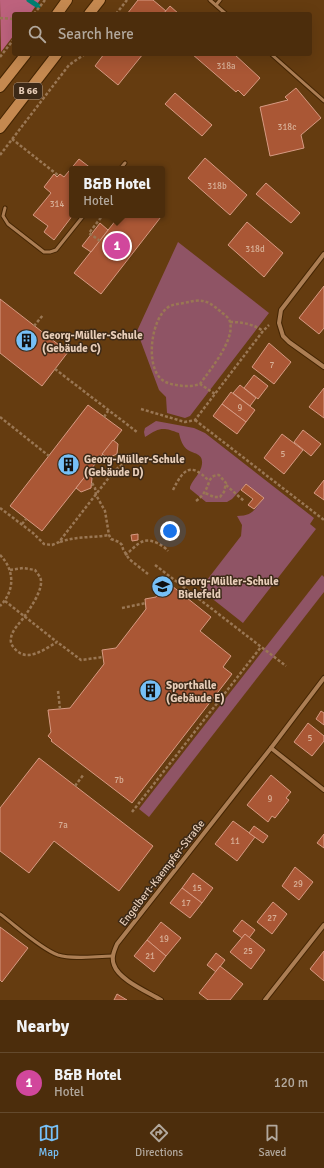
<!DOCTYPE html>
<meta charset="utf-8">
<style>
body{margin:0;font-family:Signika,sans-serif;background:#56391a;color:#f1f3f6}
.you{position:absolute;left:170px;top:531px;width:14px;height:14px;margin:-10px;border:3px solid #fff;border-radius:50%;background:#1a73e8;box-shadow:0 0 0 6px #1a73e833}
.badge{display:grid;place-items:center;width:26px;height:26px;border-radius:50%;background:#76c0f7;color:#fff;font-size:13px;font-weight:700}
.pin{position:absolute;translate:-50% -50%;border:2px solid #fff;box-shadow:0 1px 4px #0006}
.popup{position:absolute;left:69px;top:166px;width:96px;height:52px;box-sizing:border-box;display:grid;place-content:center;border-radius:4px;background:#4c2d0c;filter:drop-shadow(0 1px 3px #0005);font-size:13px;white-space:nowrap;color:#b2a89d}
.popup b{font-size:15px;color:#f1f3f6}
.popup::after{content:'';position:absolute;left:50%;top:100%;margin-left:-8px;border:8px solid transparent;border-top-color:#4c2d0c}
.list{margin:0;padding:0;list-style:none}
h2{display:flex;justify-content:space-between;align-items:center;height:52px;margin:0;padding:0 16px;font-size:17px}
h2 small{font-size:13px;font-weight:400;color:#b2a89d}
.list li{display:grid;grid-template-columns:26px 1fr auto;gap:12px;align-items:center;box-sizing:border-box;height:60px;padding:0 16px;border-top:1px solid #63492d}
.list b{display:block;font-size:15px;white-space:nowrap}
.list p{margin:0;font-size:13px;white-space:nowrap;color:#b2a89d}
.list em{font-size:13px;font-style:normal;color:#b2a89d}
.icon{flex:none;width:22px;height:22px;fill:none;stroke:currentColor;stroke-width:2;stroke-linecap:round;stroke-linejoin:round}
.map{position:relative;flex:none;width:324px;height:1000px;overflow:hidden}
.search{position:absolute;background:#4c2d0c;box-shadow:0 4px 16px #0002;left:12px;right:12px;top:12px;height:44px;display:flex;align-items:center;gap:10px;box-sizing:border-box;padding:0 14px;border-radius:4px;color:#b2a89d;font-size:15px}
.sheet{height:112px;background:#4c2d0c}
nav{display:flex;justify-content:space-around;align-items:center;box-sizing:border-box;height:56px;border-top:1px solid #63492d;background:#4c2d0c;font-size:11px;color:#b2a89d}
nav a{display:grid;justify-items:center;gap:2px}
nav .on{color:#76c0f7}
.map>svg:first-child{display:block}
</style>
<div class="map">
<svg width="324" height="1000" viewBox="0 0 324 1000">
<rect width="100%" height="100%" fill="#653c10"/>
<!-- green -->
<g fill="#8f5465">
<path d="M178,242L269,313L190,416L185,418L167,413L166,397L159,390L137,331Z"/>
<path d="M156,421L194,428L205,433L314,518L310,524L316,529L243,623L200,589L241,536L242,525L237,516C253,516 255,509 263,498L246,484L232,499L227,502H206L190,489V487C193,479 201,473 202,464C203,453 194,454 188,450C183,447 180,439 179,433C163,427 160,427 145,437L144,432L145,428Z"/>
<path d="M322,575L324,577V592L149,817L139,809Z"/>
</g>
<!-- forest -->
<path fill="#bd627d" d="M0,0H40L30,14H14V35L1,52Z"/>
<g fill="none" stroke-linecap="round" stroke-linejoin="round">
<!-- stream -->
<path stroke="#007e71" stroke-width="5" d="M29,0L38,6"/>
</g>
<!-- building -->
<g fill="#aa5735" stroke="#d69a82">
<path d="M138,0H153L166,11L163,14H127Z"/>
<path d="M170,6L179,14H163Z"/>
<path d="M104,54H143L118,85L95,66Z"/>
<path d="M192,54H234L260,78L244,96L238,90L236,92Z"/>
<path d="M296,88L321,118L301,135L304,148L270,156L260,107L288,100L285,97Z"/>
<path d="M175,93L212,125L202,136L165,104Z"/>
<path d="M205,158L247,195L230,215L188,178Z"/>
<path d="M79,159L92,169H72V215H73L54,240L44,232L48,226L33,215L51,193L44,187L54,174L57,177L60,174L64,177Z"/>
<path d="M266,183L300,213L291,223L256,194Z"/>
<path d="M162,211L164,213L101,294L74,273L120,215H162Z"/>
<path d="M247,222L283,253L264,277L228,245Z"/>
<path d="M100,223L108,230L91,252L82,246Z"/>
<path d="M324,286V328L319,334L299,318Z"/>
<path d="M0,299L68,352L42,386L0,353Z"/>
<path d="M269,343L291,362L274,384L252,367Z"/>
<path d="M254,375L268,386L258,399L244,388Z"/>
<path d="M240,385L256,398L250,406L233,393Z"/>
<path d="M324,388V418L309,407Z"/>
<path d="M231,392L255,410L246,422L222,404Z"/>
<path d="M222,404L246,422L237,434L213,416Z"/>
<path d="M88,405L122,430L42,531L10,506Z"/>
<path d="M303,430L321,444L311,456L294,442Z"/>
<path d="M282,434L303,450L284,474L264,458Z"/>
<path d="M113,440L118,444L117,454L108,458L102,454Z"/>
<path d="M87,474L92,478L91,488L81,492L76,488Z"/>
<path d="M324,480V500L314,493Z"/>
<path d="M246,484L264,498L254,509L248,505L253,499L241,490Z"/>
<path d="M138,534V540L132,541L131,535Z"/>
<path d="M166,584L171,587L172,586L211,617L200,631L231,656L223,667L232,674L132,803L51,741L52,740L48,736L51,732L48,710L70,708L104,664L102,650L116,648L146,609L145,599L156,597Z"/>
<path d="M321,711L324,713V725L316,719Z"/>
<path d="M308,723L324,736V741L312,756L294,742Z"/>
<path d="M39,758L153,846L119,891L54,841L29,873L0,851V808Z"/>
<path d="M271,775L291,792L286,798L289,800L275,818L272,816L268,822L247,805Z"/>
<path d="M233,821L255,837L237,861L215,844Z"/>
<path d="M254,826L268,836L263,843L249,833Z"/>
<path d="M324,834V848L317,843Z"/>
<path d="M295,867L313,882L299,900L282,886Z"/>
<path d="M193,873L213,888L202,903L182,888Z"/>
<path d="M182,888L202,903L190,918L170,903Z"/>
<path d="M273,902L287,914L272,934L257,922Z"/>
<path d="M242,920L255,930L249,938L245,934L242,938L233,931Z"/>
<path d="M161,922L181,938L166,956L147,940Z"/>
<path d="M0,927L28,948L2,982L0,980Z"/>
<path d="M245,934L265,950L251,969L230,952Z"/>
<path d="M147,940L166,956L154,972L134,956Z"/>
<path d="M324,951V981L310,969Z"/>
<path d="M216,953L225,960L216,972L207,965Z"/>
<path d="M220,966L243,984L230,1000H208L199,993Z"/>
<path d="M117,994L127,1000H114Z"/>
</g>
<g fill="none" stroke-linecap="round" stroke-linejoin="round">
<defs>
<g id="lane">
<path d="M210,0L226,14"/>
<path d="M216,5L220,0"/>
<path d="M271,54L324,101"/>
<path d="M120,169L125,163"/>
<path d="M5,208L3,216L8,224L44,252H50L56,250L84,215"/>
<path d="M0,914C15,925 41,949 58,955C74,960 96,956 113,956"/>
</g>
<g id="street">
<path d="M324,254L281,310L279,323L283,336L289,342L324,367"/>
<path d="M271,748L324,790"/>
<path d="M161,1000C148,992 119,980 114,965C111,958 114,951 117,944L271,748L324,678"/>
<path d="M265,1000L324,925"/>
</g>
<g id="primary">
<path d="M57,14L67,0"/>
<path d="M89,14L100,0"/>
<path d="M0,87L26,54"/>
<path d="M0,128L57,54"/>
</g>
</defs>
<!-- lane casing -->
<use href="#lane" stroke="#442503" stroke-width="5"/>
<!-- street casing -->
<use href="#street" stroke="#442503" stroke-width="6"/>
<!-- primary casing -->
<use href="#primary" stroke="#442503" stroke-width="12"/>
<!-- path -->
<g stroke="#9a7754" stroke-width="2.5" stroke-dasharray="3 2" stroke-linecap="butt">
<path d="M34,14L45,0"/>
<path d="M116,14L127,0"/>
<path d="M0,18L14,19"/>
<path d="M0,57L14,39"/>
<path d="M12,139L59,176"/>
<path d="M0,155L69,65L85,54"/>
<path d="M100,241L89,233L103,215"/>
<path d="M230,322C242,322 253,324 263,331"/>
<path d="M34,326L43,315"/>
<path d="M55,369L137,432"/>
<path d="M200,384C210,370 235,340 230,322C229,317 223,314 220,311C206,299 201,299 184,303C178,304 172,304 167,308C151,321 146,363 160,378C166,384 175,385 183,386C189,386 195,386 200,384L215,394"/>
<path d="M141,409L185,422L195,420L263,331L269,325"/>
<path d="M0,417L49,456"/>
<path d="M104,417L108,411"/>
<path d="M195,420L324,520"/>
<path d="M92,483L95,488L96,495L105,511L109,535L111,539L119,542L122,545L123,549L129,559L148,574"/>
<path d="M226,485L244,501"/>
<path d="M173,490C183,470 190,461 209,481"/>
<path d="M196,501C200,498 203,495 205,491C210,484 208,475 219,475L226,483L224,492L220,497H214L205,493"/>
<path d="M0,508L33,533L44,544L52,545L59,542L114,471L127,461L136,459"/>
<path d="M22,524L26,519"/>
<path d="M60,542C76,536 92,538 109,535"/>
<path d="M0,555C15,570 15,591 0,606"/>
<path d="M125,555C131,551 137,543 144,541C152,539 163,545 168,551"/>
<path d="M155,565L286,666"/>
<path d="M10,570L23,568L35,570C37,573 41,577 41,581C42,591 30,609 24,617C20,623 12,630 11,638C10,642 12,646 15,649C27,663 45,649 57,642L81,660L103,657"/>
<path d="M5,601L57,642"/>
<path d="M122,608L146,603"/>
<path d="M58,691L60,709"/>
<path d="M75,786L84,774"/>
<path d="M132,812L261,647"/>
</g>
<!-- lane -->
<use href="#lane" stroke="#ac7e54" stroke-width="3"/>
<!-- street -->
<use href="#street" stroke="#ac7e54" stroke-width="4"/>
<!-- primary -->
<use href="#primary" stroke="#c58950" stroke-width="10"/>
</g>
<!-- icons -->
<defs>
<symbol id="building-disc" viewBox="-11 -11 22 22"><circle r="9.5" fill="#76c0f7" stroke="#3c2917"/><path d="M-4-6H4V6H1V3H-1V6H-4ZM-2.5-4.3h1.7v1.8h-1.7ZM.8-4.3h1.7v1.8H.8ZM-2.5-1h1.7V.8h-1.7ZM.8-1h1.7V.8H.8Z" fill="#111"/></symbol>
<symbol id="school-disc" viewBox="-11 -11 22 22"><circle r="9.5" fill="#76c0f7" stroke="#3c2917"/><path d="M0-5L7-2L0 1L-7-2ZM-4 1L0 2.5L4 1V4Q0 6-4 4Z" fill="#111"/></symbol>
</defs>
<g fill-rule="evenodd">
<use href="#building-disc" x="14" y="328" width="25" height="25"/>
<use href="#building-disc" x="56" y="452" width="25" height="25"/>
<use href="#school-disc" x="150" y="574" width="25" height="25"/>
<use href="#building-disc" x="138" y="678" width="25" height="25"/>
</g>
<g text-anchor="middle" dominant-baseline="central" stroke-width="3" stroke-linejoin="round" paint-order="stroke">
<!-- number labels -->
<g font-size="9" fill="#d8b097">
<text x="226" y="66">318a</text>
<text x="287" y="127">318c</text>
<text x="217" y="186">318b</text>
<text x="57" y="204">314</text>
<text x="255" y="249">318d</text>
<text x="272" y="365">7</text>
<text x="240" y="408">9</text>
<text x="283" y="454">5</text>
<text x="310" y="738">5</text>
<text x="119" y="780">7b</text>
<text x="270" y="799">9</text>
<text x="63" y="825">7a</text>
<text x="235" y="841">11</text>
<text x="298" y="884">29</text>
<text x="197" y="888">15</text>
<text x="186" y="903">17</text>
<text x="272" y="918">27</text>
<text x="164" y="939">19</text>
<text x="248" y="951">25</text>
<text x="150" y="956">21</text>
</g>
<!-- shield labels -->
<rect fill="#3c2917" stroke="#b49c88" stroke-width="1" x="14" y="83" width="28" height="16" rx="3"/>
<g font-size="10" font-weight="bold" fill="#e7cdb8">
<text x="28" y="91">B 66</text>
</g>
<!-- poi labels -->
<g font-size="11" font-weight="bold" fill="#e7cdb8" stroke="#3c2917" text-anchor="start">
<text x="42" y="335">Georg-Müller-Schule<tspan x="42" dy="13">(Gebäude C)</tspan></text>
<text x="84" y="459">Georg-Müller-Schule<tspan x="84" dy="13">(Gebäude D)</tspan></text>
<text x="178" y="581">Georg-Müller-Schule<tspan x="178" dy="13">Bielefeld</tspan></text>
<text x="166" y="685">Sporthalle<tspan x="166" dy="13">(Gebäude E)</tspan></text>
</g>
<!-- street labels -->
<g font-size="11" fill="#e7cdb8" stroke="#3c2917">
<text transform="translate(162 873) rotate(-52)">Engelbert-Kaempfer-Straße</text>
</g>
</g>
</svg>
<div class="you"></div>
<div class="pin badge" style="left:117px;top:246px;background:#d1479c">1</div>
<div class="popup"><b>B&amp;B Hotel</b>Hotel</div>
<div class="search"><svg class="icon" aria-label="search" viewBox="0 0 24 24"><circle cx="10" cy="10" r="6"/><path d="M15 15l6 6"/></svg>Search here</div>
</div>
<section class="sheet">
<h2>Nearby<small></small></h2>
<ul class="list">
<li><span class="badge" style="background:#d1479c">1</span><div><b>B&amp;B Hotel</b><p>Hotel</p></div><em>120 m</em></li>
</ul>
</section>
<nav>
<a class="on"><svg class="icon" aria-label="map" viewBox="0 0 24 24"><path d="M3 6l6-2 6 2 6-2v14l-6 2-6-2-6 2zM9 4v14M15 6v14"/></svg>Map</a>
<a><svg class="icon" aria-label="directions" viewBox="0 0 24 24"><path d="M12 3l9 9-9 9-9-9zM9 14v-3h6M13 9l2 2-2 2"/></svg>Directions</a>
<a><svg class="icon" aria-label="saved" viewBox="0 0 24 24"><path d="M7 4h10v16l-5-4-5 4z"/></svg>Saved</a>
</nav>
